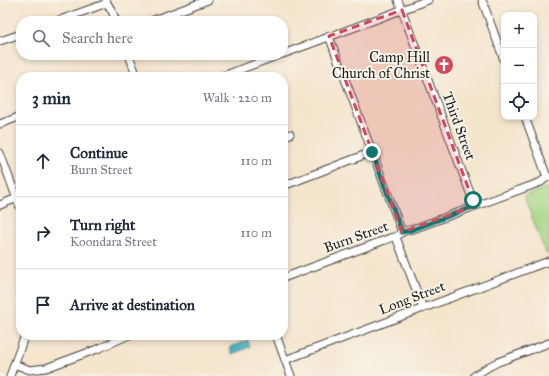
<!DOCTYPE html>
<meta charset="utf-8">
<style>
body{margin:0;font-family:"IM FELL Great Primer",serif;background:#f6f6f7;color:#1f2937}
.controls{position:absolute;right:12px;top:12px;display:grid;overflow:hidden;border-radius:8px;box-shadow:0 2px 6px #0003}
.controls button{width:36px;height:36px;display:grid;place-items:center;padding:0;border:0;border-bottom:1px solid #e0e1e3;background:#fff;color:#1f2937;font:20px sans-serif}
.stop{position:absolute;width:12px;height:12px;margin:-9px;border:3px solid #0f766e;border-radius:50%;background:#fff}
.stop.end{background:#0f766e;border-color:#fff;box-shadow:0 1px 4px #0008}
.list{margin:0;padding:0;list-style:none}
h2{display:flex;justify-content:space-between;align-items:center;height:52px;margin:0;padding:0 16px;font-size:17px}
h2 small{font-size:13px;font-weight:400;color:#747a83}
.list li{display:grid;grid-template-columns:26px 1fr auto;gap:12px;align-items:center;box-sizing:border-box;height:72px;padding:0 16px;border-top:1px solid #e0e1e3}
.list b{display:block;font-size:15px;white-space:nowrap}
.list p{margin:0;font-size:13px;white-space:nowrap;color:#747a83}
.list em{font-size:13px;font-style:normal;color:#747a83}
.icon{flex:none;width:22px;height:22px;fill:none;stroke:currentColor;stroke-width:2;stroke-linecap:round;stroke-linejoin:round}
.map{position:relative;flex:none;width:549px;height:376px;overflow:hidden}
.search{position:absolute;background:#fff;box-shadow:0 2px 6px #0003;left:16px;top:16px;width:272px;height:44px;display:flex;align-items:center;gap:10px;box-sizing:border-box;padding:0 14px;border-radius:16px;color:#747a83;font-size:15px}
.panel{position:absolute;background:#fff;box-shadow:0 2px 6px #0003;left:16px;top:72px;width:272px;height:268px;border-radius:16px}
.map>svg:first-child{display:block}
</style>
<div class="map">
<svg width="549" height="376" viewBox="0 0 549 376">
<rect width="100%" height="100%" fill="#f7f3e8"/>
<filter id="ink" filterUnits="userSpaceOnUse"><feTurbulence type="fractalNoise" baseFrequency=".025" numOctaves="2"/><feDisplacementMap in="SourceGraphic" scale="8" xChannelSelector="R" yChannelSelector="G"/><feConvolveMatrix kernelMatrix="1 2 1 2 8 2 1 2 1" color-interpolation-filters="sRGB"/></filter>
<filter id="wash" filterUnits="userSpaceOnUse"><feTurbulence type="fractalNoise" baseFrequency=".012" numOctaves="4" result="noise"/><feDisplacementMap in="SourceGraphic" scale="16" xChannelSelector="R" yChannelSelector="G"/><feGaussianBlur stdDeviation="0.9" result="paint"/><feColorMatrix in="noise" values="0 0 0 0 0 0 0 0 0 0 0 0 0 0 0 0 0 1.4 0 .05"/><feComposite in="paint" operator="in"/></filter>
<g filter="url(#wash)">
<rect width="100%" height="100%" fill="#f5e5cd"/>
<!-- green -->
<path fill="#a6d785" stroke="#617a50" d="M549,187V253L546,254L524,196Z"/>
<!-- water -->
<path fill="#42b1bc" stroke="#2f666c" d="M248,340L250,347L232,354L230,347Z"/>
</g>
<g filter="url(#ink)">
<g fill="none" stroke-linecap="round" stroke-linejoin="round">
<defs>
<g id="minor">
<path d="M106,0L107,3L112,11L116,21"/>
<path d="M398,0L475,206"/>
<path d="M482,0L504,60"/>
<path d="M57,21L107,3"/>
<path d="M151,21L208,0"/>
<path d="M329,36L402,232"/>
<path d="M0,41L21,34"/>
<path d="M283,54L428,0"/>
<path d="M129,55L137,77"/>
<path d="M220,77L279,55"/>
<path d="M525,117L547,177"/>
<path d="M0,124L21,116"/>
<path d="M283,137L290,134"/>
<path d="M0,153L21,210"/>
<path d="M283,186L372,152"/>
<path d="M0,205L12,200L21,199"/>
<path d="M396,237L423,308"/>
<path d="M283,278L393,237H396L402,232L413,229L541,182L547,177H549"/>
<path d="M276,335L291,376"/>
<path d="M285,360L549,261"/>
<path d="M14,364L30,370L46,368L100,348L129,335"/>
<path d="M10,376L25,335"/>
<path d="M474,376L490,366L498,362L549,343"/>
</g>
</defs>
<!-- minor casing -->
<use href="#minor" stroke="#3d3a37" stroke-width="9"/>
<!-- minor -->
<use href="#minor" stroke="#fff" stroke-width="7"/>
</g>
</g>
<g fill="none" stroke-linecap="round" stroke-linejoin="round" filter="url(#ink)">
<!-- route -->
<path stroke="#0f766e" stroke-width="5" d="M372,152L402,232L409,231L475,206L473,200"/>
</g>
<!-- marked area -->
<path fill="#d1495b" fill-opacity="0.2" stroke="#d1495b" stroke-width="3" stroke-dasharray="8 5" stroke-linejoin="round" d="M402,10L475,206L402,232L329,36Z"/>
<!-- icons -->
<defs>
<symbol id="church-disc" viewBox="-11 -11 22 22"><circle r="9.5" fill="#d1495b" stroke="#f7f3e8"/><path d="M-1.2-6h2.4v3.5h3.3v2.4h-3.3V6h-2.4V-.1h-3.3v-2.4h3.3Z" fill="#fff"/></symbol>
</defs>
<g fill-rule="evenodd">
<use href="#church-disc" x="433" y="54" width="22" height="22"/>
</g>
<g text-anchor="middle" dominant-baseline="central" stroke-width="4" stroke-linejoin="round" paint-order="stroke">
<!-- poi labels -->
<g font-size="14" fill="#1c1c1c" stroke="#f7f3e8" text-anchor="end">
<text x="430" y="57">Camp Hill<tspan x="430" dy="16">Church of Christ</tspan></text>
</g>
<!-- street labels -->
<g font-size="14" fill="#1c1c1c" stroke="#f7f3e8">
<text transform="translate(459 126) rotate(70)">Third Street</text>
<text transform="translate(356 237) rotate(-20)">Burn Street</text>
<text transform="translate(412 298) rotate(-21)">Long Street</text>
</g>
</g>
</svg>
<div class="controls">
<button>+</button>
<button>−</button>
<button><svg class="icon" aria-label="locate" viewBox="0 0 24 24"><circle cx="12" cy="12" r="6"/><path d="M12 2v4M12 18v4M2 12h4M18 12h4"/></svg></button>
</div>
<div class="stop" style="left:473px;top:200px"></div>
<div class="stop end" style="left:372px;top:152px"></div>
<div class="search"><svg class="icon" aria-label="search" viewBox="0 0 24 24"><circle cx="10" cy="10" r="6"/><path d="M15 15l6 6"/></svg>Search here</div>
<section class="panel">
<h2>3 min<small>Walk · 220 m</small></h2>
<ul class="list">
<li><svg class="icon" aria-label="ahead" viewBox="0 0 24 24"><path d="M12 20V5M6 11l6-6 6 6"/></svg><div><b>Continue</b><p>Burn Street</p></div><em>110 m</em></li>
<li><svg class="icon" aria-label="right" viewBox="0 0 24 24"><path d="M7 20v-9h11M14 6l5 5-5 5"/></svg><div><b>Turn right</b><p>Koondara Street</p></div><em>110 m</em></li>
<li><svg class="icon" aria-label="arrive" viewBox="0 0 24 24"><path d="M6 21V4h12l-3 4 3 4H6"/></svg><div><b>Arrive at destination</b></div></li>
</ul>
</section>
</div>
